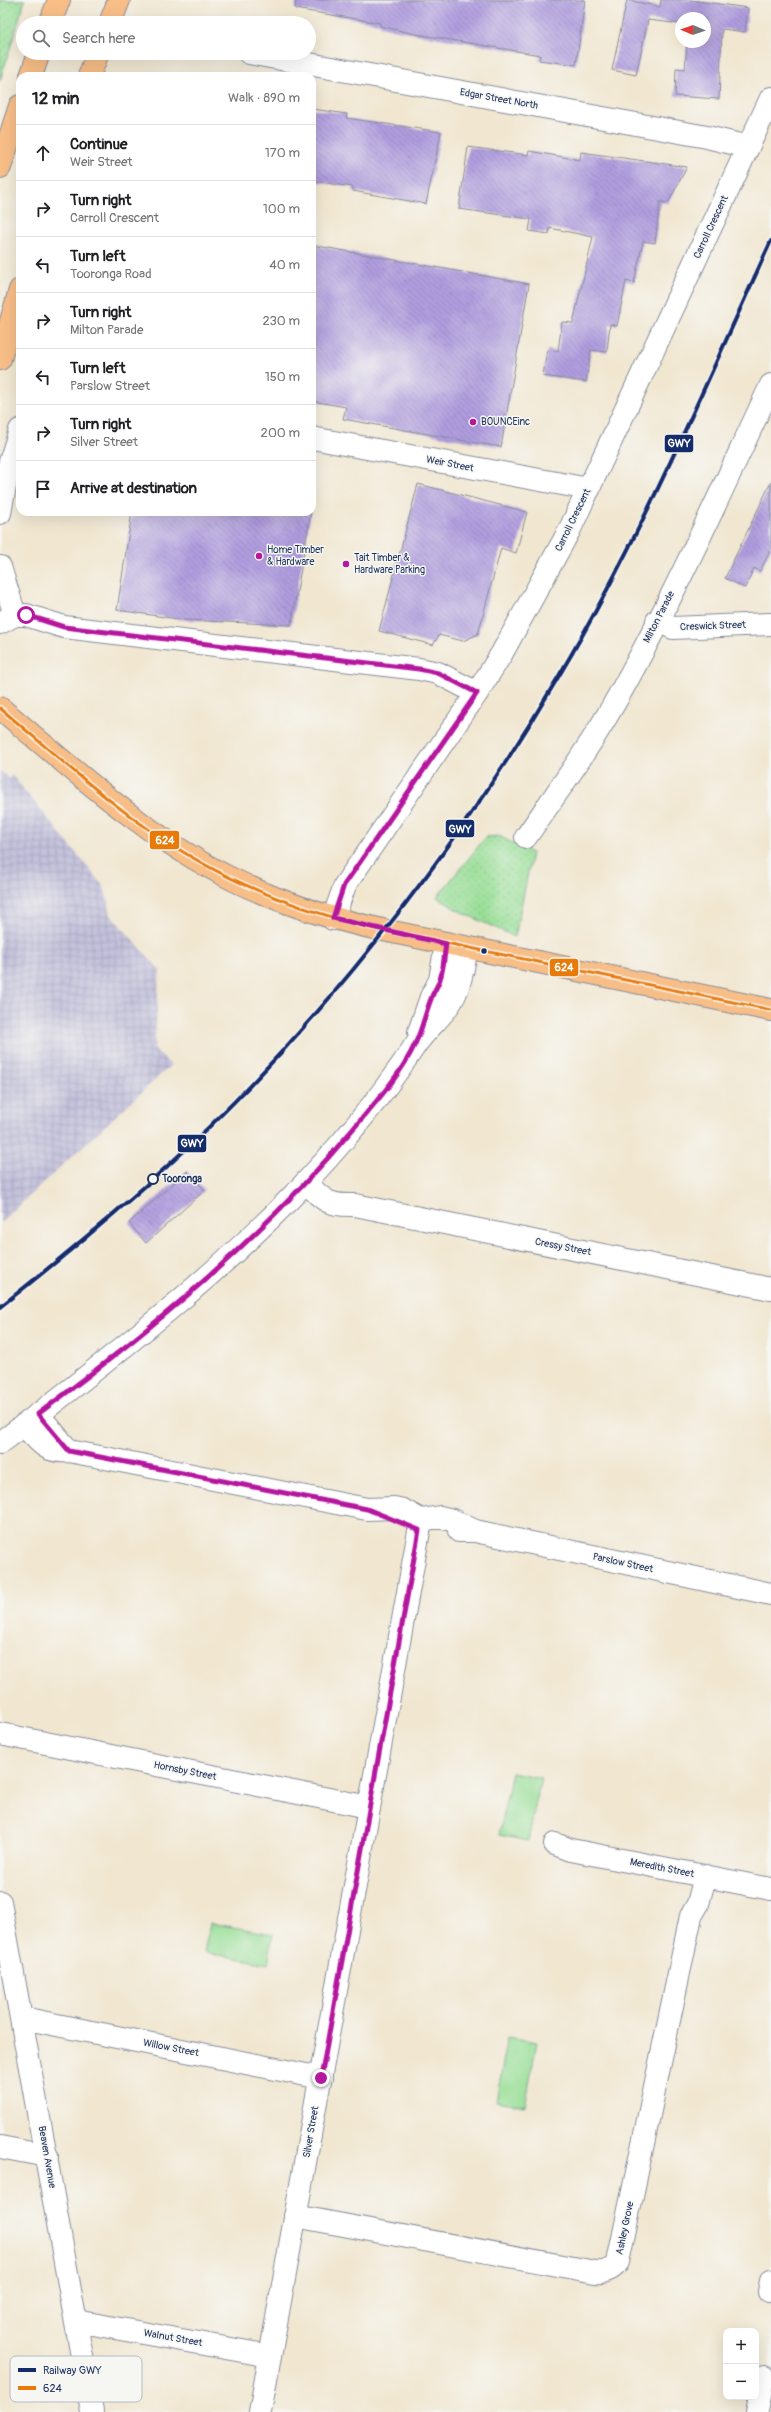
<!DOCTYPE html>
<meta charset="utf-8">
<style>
body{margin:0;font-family:Pangolin,sans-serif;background:#f6f6f6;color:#202124}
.controls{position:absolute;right:12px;bottom:12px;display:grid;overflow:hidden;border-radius:8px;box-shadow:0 4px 16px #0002}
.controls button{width:36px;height:36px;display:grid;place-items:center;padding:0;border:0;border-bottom:1px solid #e0e0e0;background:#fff;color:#202124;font:20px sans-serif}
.compass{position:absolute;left:675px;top:12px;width:36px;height:36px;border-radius:50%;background:#fff;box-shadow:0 4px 16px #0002;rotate:272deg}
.stop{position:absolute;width:12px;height:12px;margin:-9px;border:3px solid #b5179e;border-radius:50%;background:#fff}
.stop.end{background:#b5179e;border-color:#fff;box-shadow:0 1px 4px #0008}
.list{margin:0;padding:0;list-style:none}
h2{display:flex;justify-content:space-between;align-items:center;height:52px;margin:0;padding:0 16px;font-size:17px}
h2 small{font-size:13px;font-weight:400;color:#757577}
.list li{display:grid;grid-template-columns:26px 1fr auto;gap:12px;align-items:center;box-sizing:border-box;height:56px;padding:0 16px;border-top:1px solid #e0e0e0}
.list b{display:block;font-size:15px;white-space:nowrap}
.list p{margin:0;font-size:13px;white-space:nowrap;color:#757577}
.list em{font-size:13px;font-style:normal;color:#757577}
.icon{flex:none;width:22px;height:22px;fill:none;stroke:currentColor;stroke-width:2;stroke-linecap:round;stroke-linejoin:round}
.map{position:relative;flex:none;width:771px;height:2412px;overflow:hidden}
.search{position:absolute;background:#fff;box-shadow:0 4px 16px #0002;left:16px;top:16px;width:300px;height:44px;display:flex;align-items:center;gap:10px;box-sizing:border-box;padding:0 14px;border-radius:22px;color:#757577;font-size:15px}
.panel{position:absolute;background:#fff;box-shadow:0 4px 16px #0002;left:16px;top:72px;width:300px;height:444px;border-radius:12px}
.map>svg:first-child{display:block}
</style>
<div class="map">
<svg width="771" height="2412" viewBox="0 0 771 2412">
<defs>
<pattern id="industrial-grid" width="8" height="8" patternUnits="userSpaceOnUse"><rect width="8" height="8" fill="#c3c1db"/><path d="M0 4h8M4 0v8" fill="none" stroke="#a7a6be"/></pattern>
<pattern id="grass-dots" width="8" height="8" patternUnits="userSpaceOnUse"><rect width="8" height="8" fill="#99df97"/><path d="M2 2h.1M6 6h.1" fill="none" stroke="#83c085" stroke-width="1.8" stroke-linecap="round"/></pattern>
<pattern id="building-back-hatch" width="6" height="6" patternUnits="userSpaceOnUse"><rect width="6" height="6" fill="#b09ddf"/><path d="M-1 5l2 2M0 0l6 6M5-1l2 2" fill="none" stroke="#8e80b8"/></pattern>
</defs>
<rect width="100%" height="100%" fill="#f6f6f2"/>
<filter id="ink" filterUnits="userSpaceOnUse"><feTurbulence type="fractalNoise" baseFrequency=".025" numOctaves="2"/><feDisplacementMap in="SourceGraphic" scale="8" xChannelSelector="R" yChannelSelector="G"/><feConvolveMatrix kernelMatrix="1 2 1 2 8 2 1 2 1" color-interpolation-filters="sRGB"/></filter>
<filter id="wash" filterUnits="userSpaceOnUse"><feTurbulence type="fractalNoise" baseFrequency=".012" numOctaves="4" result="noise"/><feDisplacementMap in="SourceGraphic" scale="16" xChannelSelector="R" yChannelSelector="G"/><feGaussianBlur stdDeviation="0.9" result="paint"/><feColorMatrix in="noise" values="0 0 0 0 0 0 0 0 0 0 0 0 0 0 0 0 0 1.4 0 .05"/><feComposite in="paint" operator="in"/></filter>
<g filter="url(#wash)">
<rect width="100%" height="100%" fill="#f1e7d1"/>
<!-- industrial -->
<path fill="url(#industrial-grid)" d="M0,771L9,778L12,775L104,887L111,915L160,970L154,1049L171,1065L0,1223Z"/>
<!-- grass -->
<g fill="url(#grass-dots)" stroke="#5a877a">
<path d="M0,0H25L0,81Z"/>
<path d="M499,836L532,853L515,937L459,911L437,897L486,837Z"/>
</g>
<!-- garden -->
<g fill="#99df97" stroke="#5a877a">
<path d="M512,1772L541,1778L528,1841L499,1835Z"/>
<path d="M210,1923L273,1934L268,1964L204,1952Z"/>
<path d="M508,2037L537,2042L525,2106L496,2101Z"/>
</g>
<g id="blocks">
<!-- building -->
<g fill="url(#building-back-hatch)">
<path d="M296,0H585L576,65L539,60L540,55L415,34L380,26V23L295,9Z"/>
<path d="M627,0L660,7L661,0H690L748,8L745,32L722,29L719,99L675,96L676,68L685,69L687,42H705V18H681V24L648,20L636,75L612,70Z"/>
<path d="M312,109L347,114L346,118L441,132L426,204L353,191V187L312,181Z"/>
<path d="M468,147L528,155L529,151L580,160L581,152L687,167L668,203L660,202L655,243L643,241L634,283L626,281L617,326L610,324L607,352L591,350L586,382L543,376L547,350L558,351L562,322L573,323L593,237L550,228L549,234L529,231L531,219L459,209Z"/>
<path d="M312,245L529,284L501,447L343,419L346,407L312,401Z"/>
<path d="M771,482V549L760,571L754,568L745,588L725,578Z"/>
<path d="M418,484L527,512L516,553L501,548L478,634L463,641L439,635L433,645L379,631Z"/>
<path d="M132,512H311L291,625L185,620L117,610Z"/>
<path d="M187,1171L205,1190L146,1243L129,1223Z"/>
</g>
</g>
</g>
<g filter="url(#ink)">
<use href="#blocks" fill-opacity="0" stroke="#868b98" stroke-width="1"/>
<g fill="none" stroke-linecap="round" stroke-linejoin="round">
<defs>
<g id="minor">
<path d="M249,53L707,137L748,147"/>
<path d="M312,438L589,489"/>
<path d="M0,513L9,465L20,430"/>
<path d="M0,567L15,615"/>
<path d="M657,621L673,628L771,624"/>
<path d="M0,623L15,615H26L64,627L419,669L438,673L477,693"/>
<path d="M526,837C558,791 592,744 619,695C675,595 722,489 771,385"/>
<path d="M333,919L345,885L477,693L502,653L569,531L771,98"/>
<path d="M419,1032L431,997L440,980L446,944"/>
<path d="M306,1182C323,1201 329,1206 355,1205L771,1289"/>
<path d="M38,1414L69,1451"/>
<path d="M24,1425C39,1442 45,1453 69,1451L367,1509L394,1508L403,1510L421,1520L440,1517L452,1520L475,1531"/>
<path d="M0,1443C51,1406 99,1367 148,1327C248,1245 342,1156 414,1047C426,1028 448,1013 456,992C462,979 464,962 467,948"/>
<path d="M459,1531H475L771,1594"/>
<path d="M0,1734L369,1807"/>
<path d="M555,1844L571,1850L771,1889"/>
<path d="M0,1902L92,2412"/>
<path d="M22,2018L321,2078"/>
<path d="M0,2147L47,2156"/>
<path d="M295,2216L595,2272C606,2273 612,2270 618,2262L691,1916L698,1904L705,1876"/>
<path d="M769,2292L771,2281"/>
<path d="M76,2321L270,2356"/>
<path d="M260,2412L421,1520"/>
<path d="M757,2412L764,2376"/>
</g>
<path id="major" d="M0,708C74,770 146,837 234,880C281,903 331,919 383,930L771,1010"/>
<g id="highway">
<path d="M50,23L59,0"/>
<path d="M110,23L119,0"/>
<path d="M31,76L39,53"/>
<path d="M89,76L98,53"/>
<path d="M0,167L20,106"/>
<path d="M0,359L20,290"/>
</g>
</defs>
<!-- minor casing -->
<use href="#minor" stroke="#868b98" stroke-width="24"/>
<!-- major casing -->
<use href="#major" stroke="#868b98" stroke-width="24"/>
<!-- highway casing -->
<use href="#highway" stroke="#868b98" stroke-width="24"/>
<!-- minor -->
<use href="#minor" stroke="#fff" stroke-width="22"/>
<!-- major -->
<use href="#major" stroke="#f7be88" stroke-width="22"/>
<!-- highway -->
<use href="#highway" stroke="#f7be88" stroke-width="22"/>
<defs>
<path id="bus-1" d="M0,708C65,763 128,822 202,863C253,892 307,911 364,926L771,1010"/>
</defs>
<!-- bus-1 casing -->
<use href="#bus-1" stroke="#f6f6f2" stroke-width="6"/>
<!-- bus-1 -->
<use href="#bus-1" stroke="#e87a09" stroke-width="3"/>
<defs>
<path id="rail-1" d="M0,1307C72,1250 142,1192 208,1128C341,998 466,835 560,674C642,536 704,387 771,241"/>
</defs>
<!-- rail-1 casing -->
<use href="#rail-1" stroke="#f6f6f2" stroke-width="7"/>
<!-- rail-1 -->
<use href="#rail-1" stroke="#152c6b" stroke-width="4"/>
</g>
</g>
<g fill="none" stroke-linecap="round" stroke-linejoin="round" filter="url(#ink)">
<!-- route -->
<path stroke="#b5179e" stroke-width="5" d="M26,615L64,627L419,669L438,673L477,693L351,875L344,885L333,918L446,944C444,955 444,968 440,979C438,986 433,992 431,999C425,1014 422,1030 415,1044C401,1075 375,1103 353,1129C262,1238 151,1330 38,1414L69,1451L367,1509L419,1530L321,2078"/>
</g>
<!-- markers -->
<g fill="#b5179e" stroke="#f6f6f2" stroke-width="1.5">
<circle cx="473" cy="422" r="4"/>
<circle cx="259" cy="556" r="4"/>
<circle cx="346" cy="564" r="4"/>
</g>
<circle fill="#1b2f5e" stroke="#f6f6f2" stroke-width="1.5" cx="484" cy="951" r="3.5"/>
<circle fill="#f6f6f2" stroke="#1b2f5e" stroke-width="2" cx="153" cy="1179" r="5"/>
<g text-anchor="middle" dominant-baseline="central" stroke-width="3" stroke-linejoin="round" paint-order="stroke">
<!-- street labels -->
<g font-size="10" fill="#1b2f5e" stroke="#f6f6f2">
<text transform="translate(499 99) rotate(10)">Edgar Street North</text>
<text transform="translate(711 227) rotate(-65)">Carroll Crescent</text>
<text transform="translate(450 464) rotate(11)">Weir Street</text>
<text transform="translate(573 520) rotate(-64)">Carroll Crescent</text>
<text transform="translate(659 617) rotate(-63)">Milton Parade</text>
<text transform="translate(713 626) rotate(-2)">Creswick Street</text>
<text transform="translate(563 1247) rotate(11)">Cressy Street</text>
<text transform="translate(623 1563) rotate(12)">Parslow Street</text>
<text transform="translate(185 1771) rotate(11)">Hornsby Street</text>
<text transform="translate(662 1868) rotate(11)">Meredith Street</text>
<text transform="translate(171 2048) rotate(11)">Willow Street</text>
<text transform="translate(311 2132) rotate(-80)">Silver Street</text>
<text transform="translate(47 2157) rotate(80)">Beaven Avenue</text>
<text transform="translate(625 2228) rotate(-78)">Ashley Grove</text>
<text transform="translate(173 2338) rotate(10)">Walnut Street</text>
</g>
<!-- poi labels -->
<g font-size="10" fill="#1b2f5e" stroke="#f6f6f2" text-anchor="start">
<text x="481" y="422">BOUNCEinc</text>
<text x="267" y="550">Home Timber<tspan x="267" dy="12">&amp; Hardware</tspan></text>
<text x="354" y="558">Tait Timber &amp;<tspan x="354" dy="12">Hardware Parking</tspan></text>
</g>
<!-- stop labels -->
<g font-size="10" font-weight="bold" fill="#1b2f5e" stroke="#f6f6f2" text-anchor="start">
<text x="162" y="1179">Tooronga</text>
</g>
</g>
<!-- legend -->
<rect x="10" y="2356" width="132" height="46" rx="6" fill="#f6f6f2" stroke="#b4bac6" stroke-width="1"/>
<rect x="18" y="2368" width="18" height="4" fill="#152c6b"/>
<rect x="18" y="2386" width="18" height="4" fill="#e87a09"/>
<g font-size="11" fill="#1b2f5e">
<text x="43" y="2374">Railway GWY</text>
<text x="43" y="2392">624</text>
</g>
<g stroke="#f6f6f2" stroke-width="1.5">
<rect x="664" y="434" width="30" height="19" rx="4" fill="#152c6b"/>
<rect x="445" y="819" width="30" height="19" rx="4" fill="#152c6b"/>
<rect x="149" y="830" width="31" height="20" rx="4" fill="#e87a09"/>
<rect x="549" y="958" width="30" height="19" rx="4" fill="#e87a09"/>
<rect x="177" y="1134" width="30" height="19" rx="4" fill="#152c6b"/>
</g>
<g font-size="11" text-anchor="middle" font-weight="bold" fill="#fff">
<text x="679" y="447">GWY</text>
<text x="460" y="833">GWY</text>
<text x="165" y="844">624</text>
<text x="564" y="971">624</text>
<text x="192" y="1147">GWY</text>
</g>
</svg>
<div class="controls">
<button>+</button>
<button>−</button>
</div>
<svg class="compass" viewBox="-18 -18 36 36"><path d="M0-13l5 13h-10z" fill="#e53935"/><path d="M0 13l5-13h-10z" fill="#757577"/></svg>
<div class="stop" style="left:26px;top:615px"></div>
<div class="stop end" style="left:321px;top:2078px"></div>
<div class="search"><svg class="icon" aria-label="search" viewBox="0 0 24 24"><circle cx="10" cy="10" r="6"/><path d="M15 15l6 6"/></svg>Search here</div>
<section class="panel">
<h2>12 min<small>Walk · 890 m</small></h2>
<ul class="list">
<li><svg class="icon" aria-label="ahead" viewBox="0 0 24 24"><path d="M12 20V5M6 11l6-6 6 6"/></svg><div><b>Continue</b><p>Weir Street</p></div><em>170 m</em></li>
<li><svg class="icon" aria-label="right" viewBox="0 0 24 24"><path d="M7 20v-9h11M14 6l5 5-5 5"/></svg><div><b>Turn right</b><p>Carroll Crescent</p></div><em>100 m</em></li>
<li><svg class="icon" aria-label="left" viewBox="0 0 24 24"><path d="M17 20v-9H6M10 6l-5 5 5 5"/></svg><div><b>Turn left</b><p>Tooronga Road</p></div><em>40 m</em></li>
<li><svg class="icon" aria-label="right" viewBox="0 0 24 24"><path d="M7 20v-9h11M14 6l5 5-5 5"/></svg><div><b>Turn right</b><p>Milton Parade</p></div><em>230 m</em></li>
<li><svg class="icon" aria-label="left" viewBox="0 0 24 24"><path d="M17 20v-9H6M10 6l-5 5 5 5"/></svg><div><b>Turn left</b><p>Parslow Street</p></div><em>150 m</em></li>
<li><svg class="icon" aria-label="right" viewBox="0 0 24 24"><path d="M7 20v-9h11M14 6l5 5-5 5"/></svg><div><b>Turn right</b><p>Silver Street</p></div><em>200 m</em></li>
<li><svg class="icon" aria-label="arrive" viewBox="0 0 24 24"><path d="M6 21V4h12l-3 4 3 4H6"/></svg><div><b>Arrive at destination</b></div></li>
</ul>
</section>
</div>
